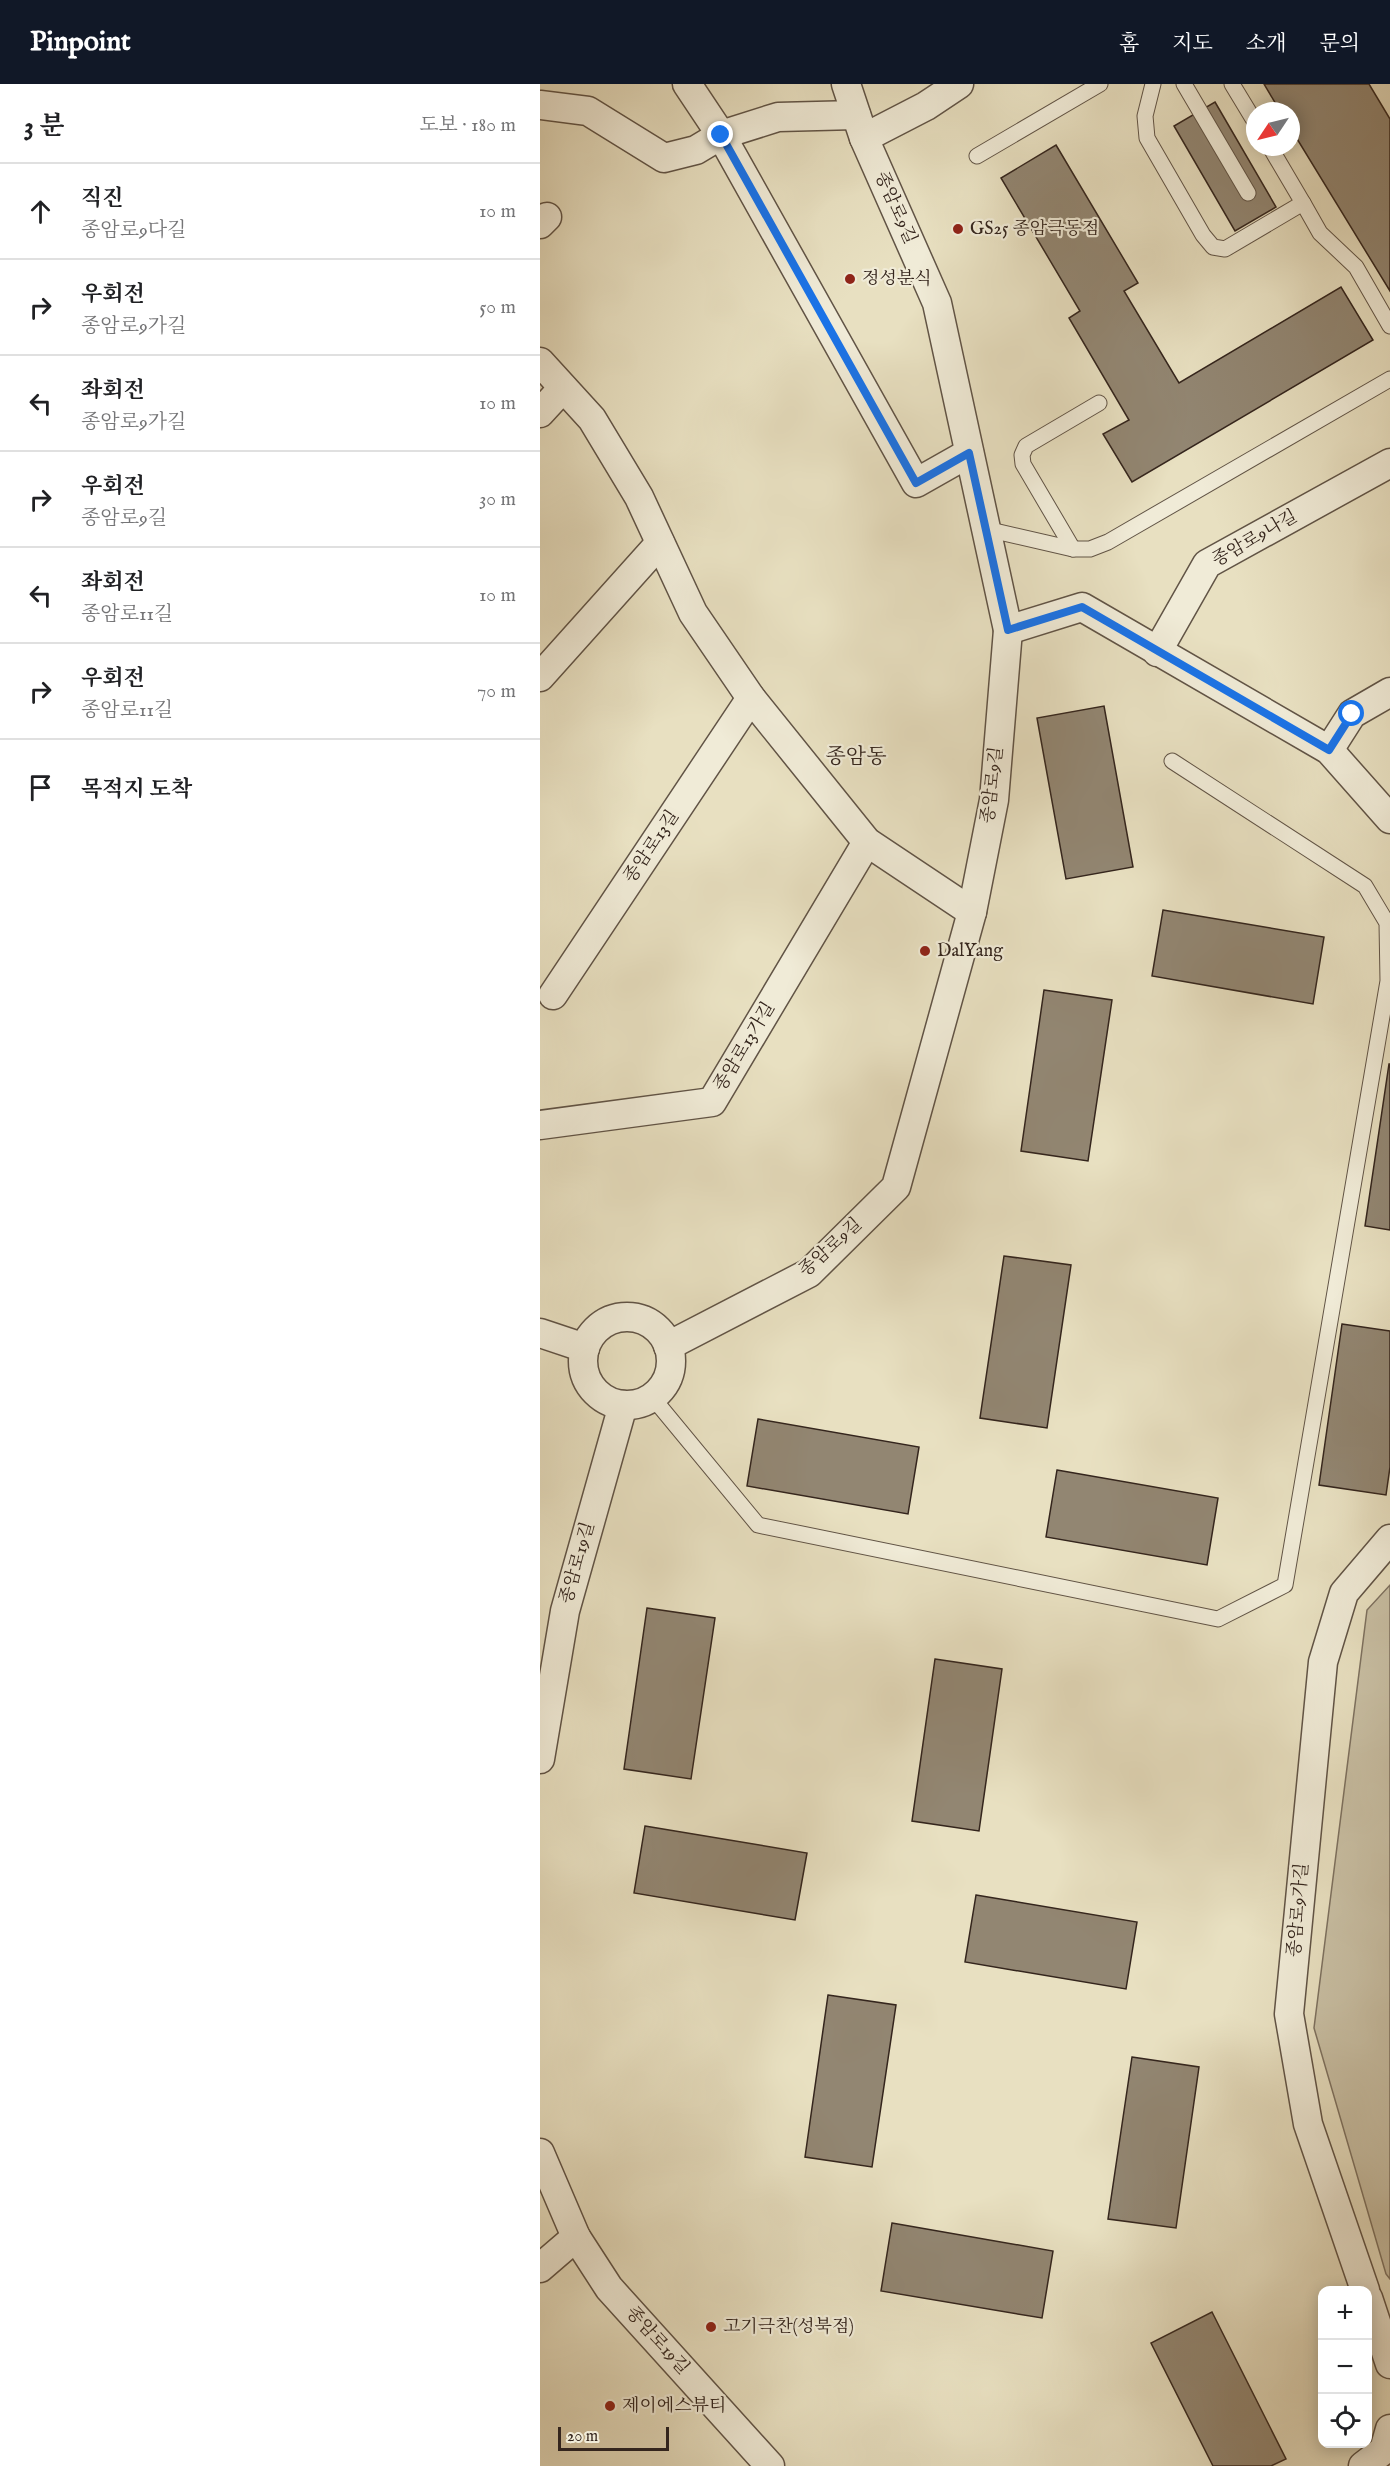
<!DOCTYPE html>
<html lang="ko">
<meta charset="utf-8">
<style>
body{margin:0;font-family:"IM FELL English","Noto Serif KR",serif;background:#f2f2f2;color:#202124}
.controls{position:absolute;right:18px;bottom:18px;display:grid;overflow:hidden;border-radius:12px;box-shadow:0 3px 15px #0003}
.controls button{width:54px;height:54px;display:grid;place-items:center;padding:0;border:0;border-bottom:2px solid #e0e0e0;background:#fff;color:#202124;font:30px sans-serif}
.compass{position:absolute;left:706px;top:18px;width:54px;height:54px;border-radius:50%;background:#fff;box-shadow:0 3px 15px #0003;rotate:235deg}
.scale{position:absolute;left:18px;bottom:15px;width:111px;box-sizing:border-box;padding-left:6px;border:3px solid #34251d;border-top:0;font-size:16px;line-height:21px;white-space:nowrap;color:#34251d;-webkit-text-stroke:4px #f0ebd7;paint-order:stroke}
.stop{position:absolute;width:18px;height:18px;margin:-14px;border:4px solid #1a73e8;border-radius:50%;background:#fff}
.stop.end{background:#1a73e8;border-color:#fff;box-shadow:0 2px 6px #0008}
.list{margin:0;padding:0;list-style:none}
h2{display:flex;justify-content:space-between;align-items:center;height:78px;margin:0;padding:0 24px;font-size:26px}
h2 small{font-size:20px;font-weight:400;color:#757577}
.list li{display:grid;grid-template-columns:39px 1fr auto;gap:18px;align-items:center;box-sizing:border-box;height:96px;padding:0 24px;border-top:2px solid #e0e0e0}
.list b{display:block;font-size:22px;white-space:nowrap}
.list p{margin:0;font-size:20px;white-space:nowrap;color:#757577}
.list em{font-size:20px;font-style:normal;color:#757577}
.icon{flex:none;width:33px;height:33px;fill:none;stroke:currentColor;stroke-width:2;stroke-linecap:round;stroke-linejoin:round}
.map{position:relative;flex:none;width:850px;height:2382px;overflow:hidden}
header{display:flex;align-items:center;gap:36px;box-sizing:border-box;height:84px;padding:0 30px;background:#111827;color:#fff}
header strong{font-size:28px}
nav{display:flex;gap:33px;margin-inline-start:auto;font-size:21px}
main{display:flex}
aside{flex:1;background:#fff}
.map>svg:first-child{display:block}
</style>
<header>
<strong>Pinpoint</strong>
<nav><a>홈</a><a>지도</a><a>소개</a><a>문의</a></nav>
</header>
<main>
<aside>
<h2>3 분<small>도보 · 180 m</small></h2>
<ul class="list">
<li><svg class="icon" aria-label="ahead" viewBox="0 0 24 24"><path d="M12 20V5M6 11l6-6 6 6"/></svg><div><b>직진</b><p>종암로9다길</p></div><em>10 m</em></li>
<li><svg class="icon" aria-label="right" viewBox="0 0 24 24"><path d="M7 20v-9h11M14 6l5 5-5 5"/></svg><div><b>우회전</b><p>종암로9가길</p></div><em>50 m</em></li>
<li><svg class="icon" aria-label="left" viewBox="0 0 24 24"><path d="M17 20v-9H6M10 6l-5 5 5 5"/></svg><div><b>좌회전</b><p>종암로9가길</p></div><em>10 m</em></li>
<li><svg class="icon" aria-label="right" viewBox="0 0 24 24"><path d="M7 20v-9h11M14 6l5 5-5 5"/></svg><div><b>우회전</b><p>종암로9길</p></div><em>30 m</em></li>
<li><svg class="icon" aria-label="left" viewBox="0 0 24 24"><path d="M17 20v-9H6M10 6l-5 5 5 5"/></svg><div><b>좌회전</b><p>종암로11길</p></div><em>10 m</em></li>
<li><svg class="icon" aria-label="right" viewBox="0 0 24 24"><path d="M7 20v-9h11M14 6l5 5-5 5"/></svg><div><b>우회전</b><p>종암로11길</p></div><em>70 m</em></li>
<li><svg class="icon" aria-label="arrive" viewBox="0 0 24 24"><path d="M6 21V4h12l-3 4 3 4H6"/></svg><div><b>목적지 도착</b></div></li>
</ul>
</aside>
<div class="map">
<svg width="850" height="2382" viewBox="0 0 850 2382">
<rect width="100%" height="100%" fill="#e8e0c1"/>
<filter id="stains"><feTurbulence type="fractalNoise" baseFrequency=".00333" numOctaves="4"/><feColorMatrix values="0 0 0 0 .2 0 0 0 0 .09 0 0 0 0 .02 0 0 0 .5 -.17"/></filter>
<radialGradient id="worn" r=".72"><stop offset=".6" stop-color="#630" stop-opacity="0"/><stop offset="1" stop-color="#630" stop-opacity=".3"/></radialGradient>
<!-- green -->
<path fill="#c9c0a5" stroke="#7e7261" stroke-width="1.5" d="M850,1501V2195L846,2190L774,1944L827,1526Z"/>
<!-- building -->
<g fill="#928672" stroke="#34251d" stroke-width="1.5">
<path d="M724,0H829L850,35V207L751,45V27H740Z"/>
<path d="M675,18L736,123L695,147L634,42Z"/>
<path d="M516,61L598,199L584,207L639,299L801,203L833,256L592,398L563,350L589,336L529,234L540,227L461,94Z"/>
<path d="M564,622L593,783L526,795L497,634Z"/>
<path d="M623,826L784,853L773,920L612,892Z"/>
<path d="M504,906L572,916L548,1077L481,1067Z"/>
<path d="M849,980H850V1146L825,1142Z"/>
<path d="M464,1172L531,1181L507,1344L440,1334Z"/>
<path d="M802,1240L850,1247V1383L846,1411L779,1401Z"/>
<path d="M218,1335L379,1363L368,1430L207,1402Z"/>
<path d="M517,1386L678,1414L667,1481L506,1453Z"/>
<path d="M107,1524L175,1534L151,1695L84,1685Z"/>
<path d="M395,1575L462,1585L439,1747L372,1737Z"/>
<path d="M105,1742L267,1769L255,1836L94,1809Z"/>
<path d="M436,1811L597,1838L586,1905L425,1878Z"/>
<path d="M288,1911L356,1921L332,2083L265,2073Z"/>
<path d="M592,1973L659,1983L636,2144L568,2135Z"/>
<path d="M352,2139L513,2167L502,2234L341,2207Z"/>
<path d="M672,2228L746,2375L731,2382H673L611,2259Z"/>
</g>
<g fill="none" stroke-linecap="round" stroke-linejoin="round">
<defs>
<g id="service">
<path d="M613,0L605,32L607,54L663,151L673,163L685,165L763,119L730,63"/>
<path d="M644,0L708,109"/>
<path d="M692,0L715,38"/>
<path d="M437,72L560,0"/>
<path d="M763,119L780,149L816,183L850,242"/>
<path d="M446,445L533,465H550L568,458L850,295"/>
<path d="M533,465L483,380L482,371L486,362L559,319"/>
<path d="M113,1314L218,1441L678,1535L745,1501L848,897L847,839L825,802L632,677"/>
</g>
<g id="minor">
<path d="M147,0L181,51L376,399L429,369"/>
<path d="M0,21L48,27L124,74L156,66L181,51L238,33L316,31"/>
<path d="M324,54L386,22L419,0"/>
<path d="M0,140L7,133"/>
<path d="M0,278L52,335L99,413L153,529L211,614L327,758L432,828"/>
<path d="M0,329L23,304"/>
<path d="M468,546L542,523L789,666L850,735"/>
<path d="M617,568L667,480L850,379"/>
<path d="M0,593L120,459"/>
<path d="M789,666L812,630L850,608"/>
<path d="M13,911L211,614"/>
<path d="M0,1041L172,1018L327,758"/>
<circle cx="87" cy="1277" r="44"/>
<path d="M0,1249L45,1264"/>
<path d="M128,1262L269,1189L356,1103L432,828L454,716L468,546L397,219L324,54L306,0"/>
<path d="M0,1675L25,1527L83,1321"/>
<path d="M0,2069L36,2153L69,2204L230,2382"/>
<path d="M0,2184L36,2153"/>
<path d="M825,2206L768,2040L749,1930L783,1578L804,1509L850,1455"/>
<path d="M828,2214L850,2280"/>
<path d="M823,2382L844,2366L850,2345"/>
</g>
</defs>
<!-- service casing -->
<use href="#service" stroke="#615446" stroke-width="17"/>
<!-- minor casing -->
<use href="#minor" stroke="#615446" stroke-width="31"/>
<!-- service -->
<use href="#service" stroke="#f0ebd7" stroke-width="15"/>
<!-- minor -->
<use href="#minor" stroke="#f0ebd7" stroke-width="28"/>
</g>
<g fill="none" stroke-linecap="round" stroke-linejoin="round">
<!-- route -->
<path stroke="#1a73e8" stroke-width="8" d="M181,51L376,399L429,369L468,546L542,523L789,666L812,630"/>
</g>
<!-- markers -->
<g fill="#8f2418" stroke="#f0ebd7" stroke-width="2">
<circle cx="418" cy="145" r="6"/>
<circle cx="310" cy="195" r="6"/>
<circle cx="385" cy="867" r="6"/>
<circle cx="171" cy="2243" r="6"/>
<circle cx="70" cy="2322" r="6"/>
</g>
<g text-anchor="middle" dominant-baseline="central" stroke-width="4.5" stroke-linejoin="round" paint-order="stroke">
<!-- street labels -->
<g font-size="18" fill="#34251d" stroke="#f0ebd7">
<text transform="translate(355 124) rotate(66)">종암로9길</text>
<text transform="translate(715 455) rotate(-30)">종암로9나길</text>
<text transform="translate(453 701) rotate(-83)">종암로9길</text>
<text transform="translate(112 763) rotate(-56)">종암로13길</text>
<text transform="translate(205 963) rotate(-59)">종암로13가길</text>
<text transform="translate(291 1164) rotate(-42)">종암로9길</text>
<text transform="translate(38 1479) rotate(-74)">종암로19길</text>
<text transform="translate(759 1826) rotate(-85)">종암로9가길</text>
<text transform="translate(117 2257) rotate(48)">종암로19길</text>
</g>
<!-- poi labels -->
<g font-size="18" fill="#34251d" stroke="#f0ebd7" text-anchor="start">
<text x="430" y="145">GS25 종암극동점</text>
<text x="322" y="195">정성분식</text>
<text x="397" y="867">DalYang</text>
<text x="183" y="2243">고기극찬(성북점)</text>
<text x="82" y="2322">제이에스뷰티</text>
</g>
<!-- quarter labels -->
<g font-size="21" fill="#34251d" stroke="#f0ebd7">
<text x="316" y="673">종암동</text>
</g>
</g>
<rect width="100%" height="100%" filter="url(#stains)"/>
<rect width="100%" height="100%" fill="url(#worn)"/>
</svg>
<div class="controls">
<button>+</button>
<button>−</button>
<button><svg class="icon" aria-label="locate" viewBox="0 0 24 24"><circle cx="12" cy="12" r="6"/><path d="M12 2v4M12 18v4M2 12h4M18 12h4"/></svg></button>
</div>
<svg class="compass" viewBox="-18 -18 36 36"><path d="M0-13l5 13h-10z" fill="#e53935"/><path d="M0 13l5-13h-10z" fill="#757577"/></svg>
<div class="scale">20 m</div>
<div class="stop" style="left:812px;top:630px"></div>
<div class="stop end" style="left:181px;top:51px"></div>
</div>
</main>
